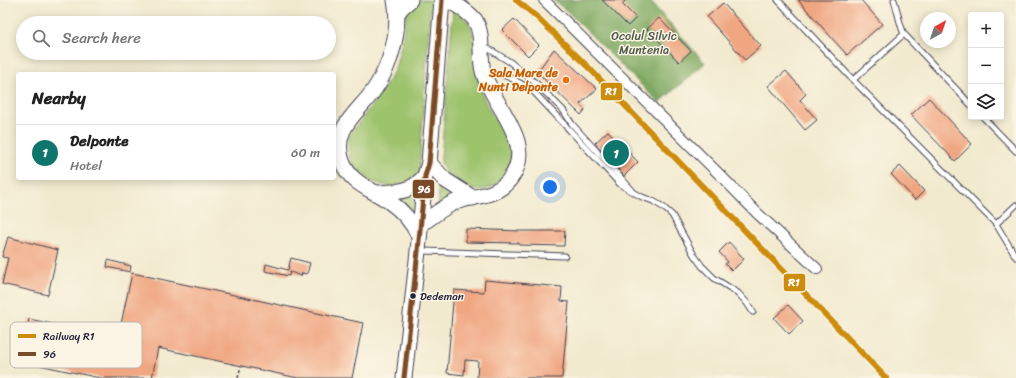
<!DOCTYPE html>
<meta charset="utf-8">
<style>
body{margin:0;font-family:Sriracha,sans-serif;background:#f2f2f2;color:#222}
.controls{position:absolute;right:12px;top:12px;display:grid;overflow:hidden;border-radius:4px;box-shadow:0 2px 10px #0003}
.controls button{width:36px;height:36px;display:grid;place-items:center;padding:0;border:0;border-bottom:1px solid #e0e0e0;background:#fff;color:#222;font:20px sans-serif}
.compass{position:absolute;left:920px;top:12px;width:36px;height:36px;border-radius:50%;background:#fff;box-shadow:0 2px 10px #0003;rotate:40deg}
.you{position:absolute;left:550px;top:187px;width:14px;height:14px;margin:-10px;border:3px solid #fff;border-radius:50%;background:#1a73e8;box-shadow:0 0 0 6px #1a73e833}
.badge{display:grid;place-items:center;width:26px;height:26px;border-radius:50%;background:#0f766e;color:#fff;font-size:13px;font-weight:700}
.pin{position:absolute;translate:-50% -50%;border:2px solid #fff;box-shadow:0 1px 4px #0006}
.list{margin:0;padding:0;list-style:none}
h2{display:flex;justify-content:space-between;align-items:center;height:52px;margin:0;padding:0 16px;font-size:17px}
h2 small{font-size:13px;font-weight:400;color:#767676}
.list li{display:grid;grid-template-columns:26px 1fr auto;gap:12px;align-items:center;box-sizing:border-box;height:56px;padding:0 16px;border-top:1px solid #e0e0e0}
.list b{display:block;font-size:15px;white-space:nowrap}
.list p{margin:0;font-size:13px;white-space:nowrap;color:#767676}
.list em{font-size:13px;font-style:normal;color:#767676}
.icon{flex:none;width:22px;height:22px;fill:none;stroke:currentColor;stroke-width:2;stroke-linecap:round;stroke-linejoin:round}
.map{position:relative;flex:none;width:1016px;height:378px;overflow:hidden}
.search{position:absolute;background:#fff;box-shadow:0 2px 10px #0003;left:16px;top:16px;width:320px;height:44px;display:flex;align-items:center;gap:10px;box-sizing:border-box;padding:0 14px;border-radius:22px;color:#767676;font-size:15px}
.panel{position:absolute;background:#fff;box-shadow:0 2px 10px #0003;left:16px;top:72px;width:320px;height:108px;border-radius:4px}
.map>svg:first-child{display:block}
</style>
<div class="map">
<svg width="1016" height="378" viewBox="0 0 1016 378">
<rect width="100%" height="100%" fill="#fcf5e5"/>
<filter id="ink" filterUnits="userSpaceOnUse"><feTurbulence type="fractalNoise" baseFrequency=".025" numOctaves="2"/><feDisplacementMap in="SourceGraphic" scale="8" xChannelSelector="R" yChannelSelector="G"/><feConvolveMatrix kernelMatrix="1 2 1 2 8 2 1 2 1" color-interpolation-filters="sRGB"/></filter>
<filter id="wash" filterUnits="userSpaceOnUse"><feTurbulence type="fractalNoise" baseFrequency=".012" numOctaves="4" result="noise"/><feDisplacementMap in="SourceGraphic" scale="16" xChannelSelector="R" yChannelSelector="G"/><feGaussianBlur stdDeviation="0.9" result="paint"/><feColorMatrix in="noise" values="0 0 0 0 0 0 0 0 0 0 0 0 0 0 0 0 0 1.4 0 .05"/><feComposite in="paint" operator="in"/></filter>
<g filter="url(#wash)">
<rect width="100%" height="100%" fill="#f2eacf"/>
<!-- green -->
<g fill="#9ec36d" stroke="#607254">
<path d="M414,0H431L419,172L415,180L390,187L370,181L362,175L355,168L350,158L348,145L349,136L383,90L395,69L402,42L407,8Z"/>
<path d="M453,11C458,14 465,17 468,22C476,32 474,51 476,63C477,75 480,88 484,99C494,125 519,135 509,167C505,180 490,191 477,190C465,190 447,177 443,167C441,165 441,161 441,158Z"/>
<path d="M438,180L462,197L439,207Z"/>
<path d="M417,190L416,217L407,205L395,197Z"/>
</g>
<!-- forest -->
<path fill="#7ea960" stroke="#50664e" d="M553,0H649L705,63L659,103L567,11Z"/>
<g id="blocks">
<!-- building -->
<g fill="#f0a681">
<path d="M602,0H626L622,4L636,18L628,26Z"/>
<path d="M798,0H861L882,24L847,55Z"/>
<path d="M723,3L761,46L745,60L707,17Z"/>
<path d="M659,18L691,51L679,62L647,29Z"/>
<path d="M514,19L539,45L528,56L502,30Z"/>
<path d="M554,49L597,89L580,104L585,110L581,115L537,72Z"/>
<path d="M786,71L806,94L800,100L817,120L805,130L768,86Z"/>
<path d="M929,98L972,144L955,161L911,115Z"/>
<path d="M608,131L638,162L624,176L595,143Z"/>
<path d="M900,166L924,191L915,200L891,174Z"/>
<path d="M466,229L520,231H565L564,246L519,245V243L466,242Z"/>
<path d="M8,237L58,250L48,295L2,284L8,258L2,257Z"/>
<path d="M729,242L744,259L732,271L725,264L728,262L719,252Z"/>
<path d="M291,258L310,263L307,274L302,273L301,276L290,272L289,276L265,271L266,264L288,270Z"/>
<path d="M108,260L131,266L130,272L107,267Z"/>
<path d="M132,273L363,323L352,378H298L158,348L152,378H100L20,361L29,319L118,338Z"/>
<path d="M485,280L562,287L561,301L569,302L562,378H477L478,361L465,360L464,375L447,373L454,290L484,292Z"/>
<path d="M788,305L803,321L789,334L774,318Z"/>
</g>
</g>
</g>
<g filter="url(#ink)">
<use href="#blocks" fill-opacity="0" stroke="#414051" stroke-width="1"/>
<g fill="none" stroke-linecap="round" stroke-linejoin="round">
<defs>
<g id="lane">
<path d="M778,0L853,80L996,224L1016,257"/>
<path d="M894,0C898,12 899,23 904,34L971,105"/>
<path d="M484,46L510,62L537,84L563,110L572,124L632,190"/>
<path d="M486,71C505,73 519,82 534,92L621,185L642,197L653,201L663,207L672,215L694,255L702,266L714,278L738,293L747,303L753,312"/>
<path d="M853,80L904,34"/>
<path d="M983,117L1016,151"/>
<path d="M996,224L1016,205"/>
<path d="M424,251L565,256"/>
</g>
<path id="street" d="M544,0L721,176L757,213L817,269"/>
<g id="primary">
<path d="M395,0C401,30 391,65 374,90C358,113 331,128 342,161C350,184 372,189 390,202C403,211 412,222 419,236"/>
<path d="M397,14L402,7L410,0"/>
<path d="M429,163L445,180L473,198"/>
<path d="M377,193C397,192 411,193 425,176"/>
<path d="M427,220C435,214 443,208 453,203C472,195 496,198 510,179C538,143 492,106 483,71C479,55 484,35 475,20C468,11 458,6 448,0"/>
<path d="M404,378L418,251L425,176L429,163L442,0"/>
</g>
</defs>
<!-- lane casing -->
<use href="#lane" stroke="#414051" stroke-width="7"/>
<!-- street casing -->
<use href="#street" stroke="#414051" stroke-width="12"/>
<!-- primary casing -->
<use href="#primary" stroke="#414051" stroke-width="17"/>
<!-- path -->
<path stroke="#414051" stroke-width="1.5" stroke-dasharray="3 3" stroke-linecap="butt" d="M238,378L241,366"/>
<!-- lane -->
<use href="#lane" stroke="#fff" stroke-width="5"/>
<!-- street -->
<use href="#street" stroke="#fff" stroke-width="10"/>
<!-- primary -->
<use href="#primary" stroke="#fff" stroke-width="15"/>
<defs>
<path id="bus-1" d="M404,378L418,251L425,176L429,163L442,0"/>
</defs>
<!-- bus-1 casing -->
<use href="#bus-1" stroke="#fcf5e5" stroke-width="8"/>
<!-- bus-1 -->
<use href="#bus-1" stroke="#7a4b2a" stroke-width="5"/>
<defs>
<path id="rail-1" d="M516,0L537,17L591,70L886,378"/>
</defs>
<!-- rail-1 casing -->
<use href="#rail-1" stroke="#fcf5e5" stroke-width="9"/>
<!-- rail-1 -->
<use href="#rail-1" stroke="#cc8c0c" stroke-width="6"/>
</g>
</g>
<!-- markers -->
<circle fill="#e8710a" stroke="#fcf5e5" stroke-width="1.5" cx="566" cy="80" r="4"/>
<circle fill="#22223b" stroke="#fcf5e5" stroke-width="1.5" cx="413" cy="296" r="3.5"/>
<g text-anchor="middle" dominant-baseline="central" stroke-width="3" stroke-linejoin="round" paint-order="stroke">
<!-- bus labels -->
<g font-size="11" fill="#22223b" stroke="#fcf5e5" text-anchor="start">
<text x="420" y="296">Dedeman</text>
</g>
<!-- park labels -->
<g font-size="12" fill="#4d5a4c" stroke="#fcf5e5">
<text x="644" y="36">Ocolul Silvic<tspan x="644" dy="14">Muntenia</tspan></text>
</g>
<!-- food labels -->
<g font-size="12" font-weight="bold" fill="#c56008" stroke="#fcf5e5" text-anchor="end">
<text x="558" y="73">Sala Mare de<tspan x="558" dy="14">Nunti Delponte</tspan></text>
</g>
</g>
<!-- legend -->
<rect x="10" y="322" width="132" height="46" rx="6" fill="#fcf5e5" stroke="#bbb6b2" stroke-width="1"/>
<rect x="18" y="334" width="18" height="4" fill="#cc8c0c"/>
<rect x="18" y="352" width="18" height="4" fill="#7a4b2a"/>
<g font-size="11" fill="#22223b">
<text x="43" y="340">Railway R1</text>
<text x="43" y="358">96</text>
</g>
<g stroke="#fcf5e5" stroke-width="1.5">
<rect x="600" y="82" width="23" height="19" rx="4" fill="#cc8c0c"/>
<rect x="412" y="179" width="23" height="20" rx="4" fill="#7a4b2a"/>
<rect x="783" y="273" width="23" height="19" rx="4" fill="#cc8c0c"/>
</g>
<g font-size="11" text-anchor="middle" font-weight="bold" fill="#fff">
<text x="611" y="95">R1</text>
<text x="424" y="193">96</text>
<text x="794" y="286">R1</text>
</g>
</svg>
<div class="controls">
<button>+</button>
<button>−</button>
<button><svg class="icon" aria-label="layers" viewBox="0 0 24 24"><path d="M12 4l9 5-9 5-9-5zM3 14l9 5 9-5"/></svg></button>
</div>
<svg class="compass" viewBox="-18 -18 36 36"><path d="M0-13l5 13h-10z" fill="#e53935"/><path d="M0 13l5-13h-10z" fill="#767676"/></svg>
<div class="you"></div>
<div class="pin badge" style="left:616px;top:153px">1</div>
<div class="search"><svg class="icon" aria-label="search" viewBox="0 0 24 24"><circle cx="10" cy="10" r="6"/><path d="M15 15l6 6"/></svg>Search here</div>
<section class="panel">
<h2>Nearby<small></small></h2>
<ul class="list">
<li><span class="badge">1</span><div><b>Delponte</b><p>Hotel</p></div><em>60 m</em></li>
</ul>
</section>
</div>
